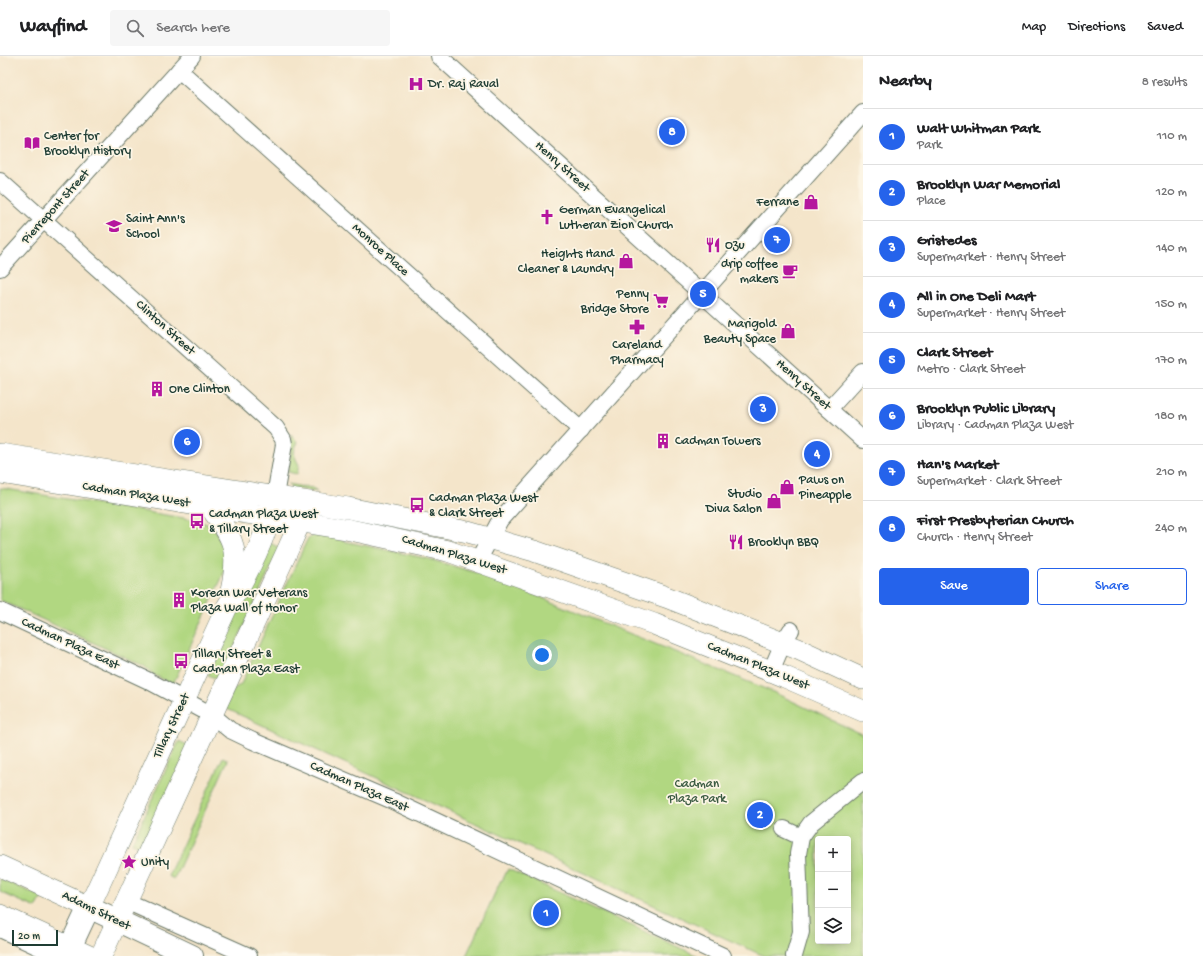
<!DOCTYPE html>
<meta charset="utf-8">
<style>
body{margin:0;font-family:"Gochi Hand",sans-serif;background:#f6f6f6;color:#202124}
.controls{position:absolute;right:12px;bottom:12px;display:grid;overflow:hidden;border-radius:4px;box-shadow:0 2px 10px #0003}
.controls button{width:36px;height:36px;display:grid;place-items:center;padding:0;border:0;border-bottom:1px solid #e0e0e0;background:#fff;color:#202124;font:20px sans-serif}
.scale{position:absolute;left:12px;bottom:10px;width:46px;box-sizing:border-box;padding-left:4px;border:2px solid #1f3d34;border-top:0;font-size:11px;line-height:14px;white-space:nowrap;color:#1f3d34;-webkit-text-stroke:3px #fcf5e5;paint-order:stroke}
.you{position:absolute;left:542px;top:599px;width:14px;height:14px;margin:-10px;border:3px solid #fff;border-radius:50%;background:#1a73e8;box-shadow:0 0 0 6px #1a73e833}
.badge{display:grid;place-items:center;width:26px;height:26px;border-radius:50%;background:#2563eb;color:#fff;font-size:13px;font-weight:700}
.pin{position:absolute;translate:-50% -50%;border:2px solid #fff;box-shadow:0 1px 4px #0006}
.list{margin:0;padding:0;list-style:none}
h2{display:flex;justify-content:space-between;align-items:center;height:52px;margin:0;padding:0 16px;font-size:17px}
h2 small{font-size:13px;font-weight:400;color:#757577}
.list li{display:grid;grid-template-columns:26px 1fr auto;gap:12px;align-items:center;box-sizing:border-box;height:56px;padding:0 16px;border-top:1px solid #e0e0e0}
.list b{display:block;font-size:15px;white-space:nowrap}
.list p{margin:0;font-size:13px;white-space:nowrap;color:#757577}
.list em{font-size:13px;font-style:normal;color:#757577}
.actions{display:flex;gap:8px;padding:12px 16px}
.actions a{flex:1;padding:9px 0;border:1px solid #2563eb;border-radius:4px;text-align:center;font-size:14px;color:#2563eb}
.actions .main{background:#2563eb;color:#fff}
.icon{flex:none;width:22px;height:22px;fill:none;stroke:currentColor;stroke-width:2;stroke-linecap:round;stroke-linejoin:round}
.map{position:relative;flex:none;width:863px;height:900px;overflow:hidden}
header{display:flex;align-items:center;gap:24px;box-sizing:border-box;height:56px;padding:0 20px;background:#fff;border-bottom:1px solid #e0e0e0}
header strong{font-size:19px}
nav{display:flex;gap:22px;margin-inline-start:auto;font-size:14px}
.search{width:280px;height:36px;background:#f6f6f6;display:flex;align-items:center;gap:10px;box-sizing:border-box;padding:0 14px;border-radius:4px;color:#757577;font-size:15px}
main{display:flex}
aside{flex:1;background:#fff}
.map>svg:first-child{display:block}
</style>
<header>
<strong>Wayfind</strong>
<div class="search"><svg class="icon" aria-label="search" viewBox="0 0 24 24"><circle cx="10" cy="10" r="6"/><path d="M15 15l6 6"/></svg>Search here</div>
<nav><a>Map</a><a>Directions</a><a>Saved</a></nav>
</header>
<main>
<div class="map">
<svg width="863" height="900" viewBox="0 0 863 900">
<rect width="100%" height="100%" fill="#fcf5e5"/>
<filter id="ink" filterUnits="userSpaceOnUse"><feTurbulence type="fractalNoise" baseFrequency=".025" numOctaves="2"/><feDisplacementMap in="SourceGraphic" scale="8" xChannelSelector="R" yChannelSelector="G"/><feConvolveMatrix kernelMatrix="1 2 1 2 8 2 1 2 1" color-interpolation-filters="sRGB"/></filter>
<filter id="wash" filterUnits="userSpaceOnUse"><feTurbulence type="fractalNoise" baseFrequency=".012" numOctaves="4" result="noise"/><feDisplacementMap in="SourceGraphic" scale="16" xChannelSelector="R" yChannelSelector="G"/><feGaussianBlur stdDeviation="0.9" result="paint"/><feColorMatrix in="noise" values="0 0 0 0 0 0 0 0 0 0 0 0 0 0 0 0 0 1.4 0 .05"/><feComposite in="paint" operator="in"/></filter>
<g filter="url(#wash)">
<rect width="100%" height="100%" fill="#f4e5ca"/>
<!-- green -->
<g fill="#b1d781" stroke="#688a5a" fill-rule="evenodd">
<path d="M291,379L298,386C292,397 294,399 299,409L297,418L288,416L291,395Z"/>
<path d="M287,428L304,431L305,430L310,432L311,431L317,435L293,433Z"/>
<path d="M0,432L196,464L210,469L215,474L226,495L224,517L173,628L154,619L144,610L0,544Z"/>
<path d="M318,478L332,479L343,485L425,502L491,521L773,636L863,679V900H764L225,652L234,633L241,628L307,484L314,479ZM818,783H848V885H818Z"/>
<path d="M270,487L280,492L219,624L208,619Z"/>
<path d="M179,685L189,690L143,791L132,787Z"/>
<path d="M223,701L228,704L174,823L168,820Z"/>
<path d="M508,813L698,900H466L501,824L502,825Z"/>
<path d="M0,823L42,841L36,852L0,836Z"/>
</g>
</g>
<g filter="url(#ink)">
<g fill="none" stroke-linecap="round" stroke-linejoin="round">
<defs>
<g id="minor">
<path d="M439,0L863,384"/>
<path d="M179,14L581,374"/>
<path d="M0,125L276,372L283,383L284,388L275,440"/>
<path d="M0,212L192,0"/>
<path d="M829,353L863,316"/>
<path d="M478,505L500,464L863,57"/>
<path d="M0,555L147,624L212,659L230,674L253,685L393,745L723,900"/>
<path d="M771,615L783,587L791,574"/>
<path d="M784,773L801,781"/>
<path d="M126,845L249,900"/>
<path d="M0,873L58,900"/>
<path d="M794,900L801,876L798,798L801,781L811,767L863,725"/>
</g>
<g id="major">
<path d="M0,398L348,452L468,476L534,495L666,541L798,593L863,623"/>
<path d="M0,417L346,473L448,495L654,568L785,621L863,655"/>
<path d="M210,451C234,483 240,494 231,535"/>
<path d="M0,810L89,851L227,551C248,518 265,484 274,446"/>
<path d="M0,859L89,900"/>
<path d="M101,900L289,491L297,473L303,452"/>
</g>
<path id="highway" d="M66,900L89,851L192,900"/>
</defs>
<!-- minor casing -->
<use href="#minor" stroke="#6a7868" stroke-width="18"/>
<!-- major casing -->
<use href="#major" stroke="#6a7868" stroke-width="22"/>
<!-- highway casing -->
<use href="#highway" stroke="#6a7868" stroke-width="24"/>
<!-- minor -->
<use href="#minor" stroke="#fff" stroke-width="16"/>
<!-- major -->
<use href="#major" stroke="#fff" stroke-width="21"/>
<!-- highway -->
<use href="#highway" stroke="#fff" stroke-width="22"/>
</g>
</g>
<!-- icons -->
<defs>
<symbol id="hospital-bare" viewBox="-9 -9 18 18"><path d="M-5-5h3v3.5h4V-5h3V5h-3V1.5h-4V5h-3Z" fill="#b5179e" stroke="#fcf5e5" stroke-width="2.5" paint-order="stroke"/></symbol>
<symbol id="library-bare" viewBox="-9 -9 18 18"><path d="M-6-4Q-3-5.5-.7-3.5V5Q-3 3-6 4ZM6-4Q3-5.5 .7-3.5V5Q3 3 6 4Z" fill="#b5179e" stroke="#fcf5e5" stroke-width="2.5" paint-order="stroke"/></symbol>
<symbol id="shop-bare" viewBox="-9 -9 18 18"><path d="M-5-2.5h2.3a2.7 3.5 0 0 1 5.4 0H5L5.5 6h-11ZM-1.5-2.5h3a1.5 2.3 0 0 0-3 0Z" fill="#b5179e" stroke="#fcf5e5" stroke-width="2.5" paint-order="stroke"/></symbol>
<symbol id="church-bare" viewBox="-9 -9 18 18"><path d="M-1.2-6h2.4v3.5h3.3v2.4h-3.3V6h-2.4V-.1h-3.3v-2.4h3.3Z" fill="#b5179e" stroke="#fcf5e5" stroke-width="2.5" paint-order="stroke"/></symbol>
<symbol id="school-bare" viewBox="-9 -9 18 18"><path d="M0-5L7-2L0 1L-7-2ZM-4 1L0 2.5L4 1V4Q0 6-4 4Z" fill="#b5179e" stroke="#fcf5e5" stroke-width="2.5" paint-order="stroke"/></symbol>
<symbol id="restaurant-bare" viewBox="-9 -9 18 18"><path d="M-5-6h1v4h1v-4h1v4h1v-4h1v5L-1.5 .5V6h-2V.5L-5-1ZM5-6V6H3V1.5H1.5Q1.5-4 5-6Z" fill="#b5179e" stroke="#fcf5e5" stroke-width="2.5" paint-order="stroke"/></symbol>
<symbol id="cafe-bare" viewBox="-9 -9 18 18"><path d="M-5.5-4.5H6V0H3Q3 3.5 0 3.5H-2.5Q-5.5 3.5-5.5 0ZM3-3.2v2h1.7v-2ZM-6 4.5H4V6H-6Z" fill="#b5179e" stroke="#fcf5e5" stroke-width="2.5" paint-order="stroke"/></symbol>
<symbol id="supermarket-bare" viewBox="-9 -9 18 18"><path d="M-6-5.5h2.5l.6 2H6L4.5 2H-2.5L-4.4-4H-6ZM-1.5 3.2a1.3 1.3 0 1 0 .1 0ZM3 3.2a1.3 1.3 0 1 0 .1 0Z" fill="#b5179e" stroke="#fcf5e5" stroke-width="2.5" paint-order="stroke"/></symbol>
<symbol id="pharmacy-bare" viewBox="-9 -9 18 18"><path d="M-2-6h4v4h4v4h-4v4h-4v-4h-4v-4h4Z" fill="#b5179e" stroke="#fcf5e5" stroke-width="2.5" paint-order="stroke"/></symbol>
<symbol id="building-bare" viewBox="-9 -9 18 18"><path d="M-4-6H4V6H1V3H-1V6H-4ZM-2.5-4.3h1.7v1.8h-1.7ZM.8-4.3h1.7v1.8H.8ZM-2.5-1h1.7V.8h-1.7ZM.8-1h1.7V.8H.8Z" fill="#b5179e" stroke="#fcf5e5" stroke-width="2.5" paint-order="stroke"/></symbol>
<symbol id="bus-bare" viewBox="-9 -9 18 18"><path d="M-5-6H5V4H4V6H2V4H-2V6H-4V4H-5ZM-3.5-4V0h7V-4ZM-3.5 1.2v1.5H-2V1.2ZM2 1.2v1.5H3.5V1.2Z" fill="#b5179e" stroke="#fcf5e5" stroke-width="2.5" paint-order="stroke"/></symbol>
<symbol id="sight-bare" viewBox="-9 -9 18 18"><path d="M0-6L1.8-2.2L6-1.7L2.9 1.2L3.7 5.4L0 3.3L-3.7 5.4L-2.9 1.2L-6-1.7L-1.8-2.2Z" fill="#b5179e" stroke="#fcf5e5" stroke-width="2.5" paint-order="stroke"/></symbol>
</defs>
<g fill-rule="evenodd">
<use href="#hospital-bare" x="405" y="17" width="22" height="22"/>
<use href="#library-bare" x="21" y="76" width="22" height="22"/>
<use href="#shop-bare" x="800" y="135" width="22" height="22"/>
<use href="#church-bare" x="536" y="150" width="22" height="22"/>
<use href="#school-bare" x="103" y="159" width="22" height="22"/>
<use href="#restaurant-bare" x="702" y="178" width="22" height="22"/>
<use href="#shop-bare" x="615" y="194" width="22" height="22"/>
<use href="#cafe-bare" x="779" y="204" width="22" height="22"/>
<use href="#supermarket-bare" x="650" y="234" width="22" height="22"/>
<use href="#pharmacy-bare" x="626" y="260" width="22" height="22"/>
<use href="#shop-bare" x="777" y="264" width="22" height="22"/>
<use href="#building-bare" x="146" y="322" width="22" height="22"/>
<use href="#building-bare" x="652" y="374" width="22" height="22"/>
<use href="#shop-bare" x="776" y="420" width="22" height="22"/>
<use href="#shop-bare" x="763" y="434" width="22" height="22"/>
<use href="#bus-bare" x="406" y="438" width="22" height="22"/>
<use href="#bus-bare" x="186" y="454" width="22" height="22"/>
<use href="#restaurant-bare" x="725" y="475" width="22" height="22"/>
<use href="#building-bare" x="168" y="533" width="22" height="22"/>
<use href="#bus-bare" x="170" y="594" width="22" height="22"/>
<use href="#sight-bare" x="118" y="795" width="22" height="22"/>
</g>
<g text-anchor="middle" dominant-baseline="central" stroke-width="3.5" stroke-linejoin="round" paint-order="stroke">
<!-- poi labels -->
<g font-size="13" fill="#1f3d34" stroke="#fcf5e5" text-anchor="start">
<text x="428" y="28">Dr. Raj Raval</text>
<text x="44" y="80">Center for<tspan x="44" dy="15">Brooklyn History</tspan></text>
<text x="799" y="146" text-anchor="end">Ferrane</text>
<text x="559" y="154">German Evangelical<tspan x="559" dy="15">Lutheran Zion Church</tspan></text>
<text x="126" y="163">Saint Ann's<tspan x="126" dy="15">School</tspan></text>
<text x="725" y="189">Ozu</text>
<text x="614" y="198" text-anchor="end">Heights Hand<tspan x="614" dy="15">Cleaner &amp; Laundry</tspan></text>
<text x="778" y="208" text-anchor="end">drip coffee<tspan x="778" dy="15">makers</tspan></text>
<text x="649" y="238" text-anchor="end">Penny<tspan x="649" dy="15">Bridge Store</tspan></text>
<text x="776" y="268" text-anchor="end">Marigold<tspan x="776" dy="15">Beauty Space</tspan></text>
<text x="637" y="289" text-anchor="middle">Careland<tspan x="637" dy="15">Pharmacy</tspan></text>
<text x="169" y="333">One Clinton</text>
<text x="675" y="385">Cadman Towers</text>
<text x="799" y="424">Paws on<tspan x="799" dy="15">Pineapple</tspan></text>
<text x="762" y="438" text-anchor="end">Studio<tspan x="762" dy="15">Diva Salon</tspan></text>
<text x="429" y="442">Cadman Plaza West<tspan x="429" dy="15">&amp; Clark Street</tspan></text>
<text x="209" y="458">Cadman Plaza West<tspan x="209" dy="15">&amp; Tillary Street</tspan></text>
<text x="748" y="486">Brooklyn BBQ</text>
<text x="191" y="537">Korean War Veterans<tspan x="191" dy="15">Plaza Wall of Honor</tspan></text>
<text x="193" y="598">Tillary Street &amp;<tspan x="193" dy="15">Cadman Plaza East</tspan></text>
<text x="141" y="806">Unity</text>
</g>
<!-- street labels -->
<g font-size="13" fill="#1f3d34" stroke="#fcf5e5">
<text transform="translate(562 111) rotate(42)">Henry Street</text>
<text transform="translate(56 151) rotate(-48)">Pierrepont Street</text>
<text transform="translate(380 194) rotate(42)">Monroe Place</text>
<text transform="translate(165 272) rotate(42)">Clinton Street</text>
<text transform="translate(803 329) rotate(42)">Henry Street</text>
<text transform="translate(136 439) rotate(9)">Cadman Plaza West</text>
<text transform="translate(454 499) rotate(17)">Cadman Plaza West</text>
<text transform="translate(70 588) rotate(25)">Cadman Plaza East</text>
<text transform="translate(758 610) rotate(22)">Cadman Plaza West</text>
<text transform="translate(172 670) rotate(-65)">Tillary Street</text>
<text transform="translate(359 731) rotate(24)">Cadman Plaza East</text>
<text transform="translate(96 855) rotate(26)">Adams Street</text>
</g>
<!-- park labels -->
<g font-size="13" fill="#3c5c43" stroke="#fcf5e5">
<text x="697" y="728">Cadman<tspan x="697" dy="15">Plaza Park</tspan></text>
</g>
</g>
</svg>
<div class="controls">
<button>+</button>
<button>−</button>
<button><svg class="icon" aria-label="layers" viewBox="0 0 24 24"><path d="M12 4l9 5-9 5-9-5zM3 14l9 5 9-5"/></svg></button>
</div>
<div class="scale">20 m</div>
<div class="you"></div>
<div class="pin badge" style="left:546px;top:857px">1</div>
<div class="pin badge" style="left:760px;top:759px">2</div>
<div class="pin badge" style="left:763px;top:353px">3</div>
<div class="pin badge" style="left:817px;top:398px">4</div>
<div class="pin badge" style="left:703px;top:238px">5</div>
<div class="pin badge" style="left:187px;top:386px">6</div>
<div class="pin badge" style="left:777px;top:184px">7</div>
<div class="pin badge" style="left:672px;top:76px">8</div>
</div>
<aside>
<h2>Nearby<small>8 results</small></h2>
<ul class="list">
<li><span class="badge">1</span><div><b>Walt Whitman Park</b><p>Park</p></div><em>110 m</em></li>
<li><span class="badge">2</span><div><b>Brooklyn War Memorial</b><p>Place</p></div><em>120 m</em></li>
<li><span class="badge">3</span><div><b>Gristedes</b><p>Supermarket · Henry Street</p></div><em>140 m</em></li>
<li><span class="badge">4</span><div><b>All in One Deli Mart</b><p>Supermarket · Henry Street</p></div><em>150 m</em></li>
<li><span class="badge">5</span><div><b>Clark Street</b><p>Metro · Clark Street</p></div><em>170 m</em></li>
<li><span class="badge">6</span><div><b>Brooklyn Public Library</b><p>Library · Cadman Plaza West</p></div><em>180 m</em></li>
<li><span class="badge">7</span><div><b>Han's Market</b><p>Supermarket · Clark Street</p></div><em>210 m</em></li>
<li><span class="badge">8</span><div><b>First Presbyterian Church</b><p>Church · Henry Street</p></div><em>240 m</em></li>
</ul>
<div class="actions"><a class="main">Save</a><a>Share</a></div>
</aside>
</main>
